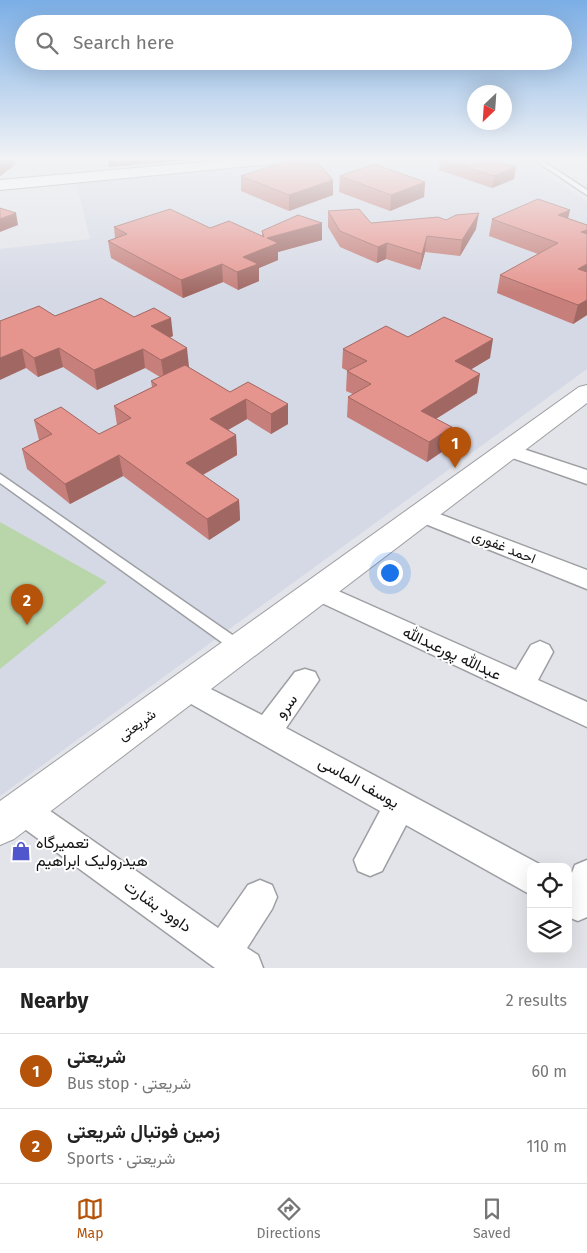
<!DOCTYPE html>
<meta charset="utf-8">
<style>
body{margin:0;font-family:"Fira Sans",Vazirmatn,sans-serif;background:#f2f2f2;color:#222}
.controls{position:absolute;right:15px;bottom:15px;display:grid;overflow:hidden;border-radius:10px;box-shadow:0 5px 20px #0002}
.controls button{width:45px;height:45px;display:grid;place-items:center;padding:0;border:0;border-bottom:1px solid #e0e0e0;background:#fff;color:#222;font:25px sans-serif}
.compass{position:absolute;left:467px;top:85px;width:45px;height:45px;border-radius:50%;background:#fff;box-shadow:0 5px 20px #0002;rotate:205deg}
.you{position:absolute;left:389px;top:572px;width:18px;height:18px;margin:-12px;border:4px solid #fff;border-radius:50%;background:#1a73e8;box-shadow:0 0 0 8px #1a73e833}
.badge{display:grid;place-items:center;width:32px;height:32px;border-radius:50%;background:#b45309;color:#fff;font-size:16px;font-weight:700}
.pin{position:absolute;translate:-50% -41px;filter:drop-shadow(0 1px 2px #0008)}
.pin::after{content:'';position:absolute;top:26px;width:18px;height:15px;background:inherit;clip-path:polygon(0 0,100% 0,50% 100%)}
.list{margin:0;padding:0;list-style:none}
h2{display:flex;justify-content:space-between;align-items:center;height:65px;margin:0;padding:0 20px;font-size:21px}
h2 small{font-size:16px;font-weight:400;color:#767676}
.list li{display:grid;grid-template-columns:32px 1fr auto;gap:15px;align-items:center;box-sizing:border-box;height:75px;padding:0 20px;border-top:1px solid #e0e0e0}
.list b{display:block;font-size:19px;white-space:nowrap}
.list p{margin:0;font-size:16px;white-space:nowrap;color:#767676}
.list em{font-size:16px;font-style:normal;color:#767676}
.icon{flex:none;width:28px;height:28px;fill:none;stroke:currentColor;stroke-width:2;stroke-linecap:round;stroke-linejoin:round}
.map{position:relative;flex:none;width:587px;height:968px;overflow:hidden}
.search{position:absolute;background:#fff;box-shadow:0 5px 20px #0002;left:15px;right:15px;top:15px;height:55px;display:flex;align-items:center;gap:12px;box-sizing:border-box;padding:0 18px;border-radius:28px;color:#767676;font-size:19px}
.sheet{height:215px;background:#fff}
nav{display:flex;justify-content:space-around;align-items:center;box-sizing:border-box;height:70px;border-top:1px solid #e0e0e0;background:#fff;font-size:14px;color:#767676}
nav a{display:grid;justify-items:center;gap:2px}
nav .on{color:#b45309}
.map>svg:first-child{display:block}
</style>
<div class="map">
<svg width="587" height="968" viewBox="0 0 587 968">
<rect width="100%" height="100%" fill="#e3e4e9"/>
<!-- built -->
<path fill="#d5d9e5" d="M332,159H524L587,202V369L0,796V249L90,239L76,183Z"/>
<!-- green -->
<path fill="#b9d6ab" d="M0,522L107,582L0,669Z"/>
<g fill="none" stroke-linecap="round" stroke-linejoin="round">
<defs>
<g id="lane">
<path d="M533,159H540L587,190V195Z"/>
<path d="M0,474L244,643L246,647L244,651L239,652L234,651L0,483Z"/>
</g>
<g id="street">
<path d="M508,444L587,470V484L501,454L498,450L501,446Z"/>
<path d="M421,507L587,570V589L413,519L410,514L413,509Z"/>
<path d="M318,582L516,670L531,645L540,641L549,645L553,652L538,680L587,702V727L309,597L306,591L309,585Z"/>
<path d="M305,669L315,672L319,680L286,728L543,866L531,867V895L406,825L382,871L370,876L358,871L354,860L380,811L177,696L173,688L177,680L187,677L262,715L295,672Z"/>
<path d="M22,794L33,799L218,928L248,885L260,880L272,885L277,897L272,909L247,948L258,955L263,968H215L11,819L6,809L11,799Z"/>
<path d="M587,860V917L578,921L568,917V883L575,865Z"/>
</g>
<g id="secondary">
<path d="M237,159H290L288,162L283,163L0,190V180Z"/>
<path d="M587,385V403L14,839L0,845V801L579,387Z"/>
</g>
</defs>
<!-- lane casing -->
<use href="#lane" stroke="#9d9fa3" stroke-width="3"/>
<!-- street casing -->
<use href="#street" stroke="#9d9fa3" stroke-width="3"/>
<!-- secondary casing -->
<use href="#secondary" stroke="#9d9fa3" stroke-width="2"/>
<!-- lane -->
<use href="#lane" fill="#fff" fill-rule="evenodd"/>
<!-- street -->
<use href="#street" fill="#fff" fill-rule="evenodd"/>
<!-- secondary -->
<use href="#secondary" fill="#fff" fill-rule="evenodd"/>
</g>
<!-- wall -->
<g fill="#c67f7a">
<path d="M440,159H498L497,161L516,167L514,179L492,188L439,170Z"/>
<path d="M241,176L333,180V195L289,211L241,191Z"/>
<path d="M340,176L425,182L424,197L390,211L339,192Z"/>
<path d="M570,210L568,218L587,225V315L573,324L497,293L500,275L538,254L489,236L492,219Z"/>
<path d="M328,211L371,223L476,229L460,256L425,252L420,270L386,259L377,263L340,247L328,227Z"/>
<path d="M114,227L210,228L262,236V231L322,240L278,252V260L259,268V281L238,290L223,282L183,298L111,258L108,241L115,238Z"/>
<path d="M55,316L134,317L173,336L170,337L189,367H188L230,392L288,404V424L271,434L247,419L228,430L236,435L237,455L203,475L239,500L240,520L209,540L123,476L70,504L27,469L22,449L39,440L34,420L99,434L117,425L114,406L152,387L151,381L160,377L145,368L97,390L63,367L38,377L26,368L0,321Z"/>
<path d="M408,337L490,358L471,369L477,393L436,419L449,447L427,462L347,417L348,397L353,394L346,391L347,371H348L342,368L343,349Z"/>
</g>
<!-- shaded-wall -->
<g fill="#a16863">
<path d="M1,159H15L14,160L15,165L0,176V160Z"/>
<path d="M108,159H201L109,167Z"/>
<path d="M516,167L514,179L492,188L494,176Z"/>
<path d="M333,180V195L289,211V195Z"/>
<path d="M425,182L424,197L390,211L391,195Z"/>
<path d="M570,210L566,226L558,215Z"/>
<path d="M16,213L18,225L0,232V219Z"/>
<path d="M479,213L476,229L460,256L462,240Z"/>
<path d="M322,223V240L278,252V260L259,268V281L238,290L237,272L243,257L267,238Z"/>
<path d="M587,230V244L581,232Z"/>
<path d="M427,236L425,252L420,270L422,254Z"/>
<path d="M387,243L386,259L377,263L378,247Z"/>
<path d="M222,264L223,282L183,298L181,280Z"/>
<path d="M587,264V279L578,269Z"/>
<path d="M587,300V315L573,324L578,305Z"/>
<path d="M171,318L173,336L153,345L151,326Z"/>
<path d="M493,339L490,358L452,381L455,361Z"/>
<path d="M59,348L63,367L38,377L34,358Z"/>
<path d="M187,348L189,367L164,379L161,360Z"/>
<path d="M22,349L26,368L0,380V358Z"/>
<path d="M143,349L145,368L97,390L94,370Z"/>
<path d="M480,374L477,393L418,430L421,411Z"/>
<path d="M246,399L247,419L212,439L210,419Z"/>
<path d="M288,404V424L271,434V414Z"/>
<path d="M452,427L449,447L427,462L429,442Z"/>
<path d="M236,435L237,455L188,483L186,463Z"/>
<path d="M119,455L123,476L70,504L65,484Z"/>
<path d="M239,500L240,520L209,540L207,519Z"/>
</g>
<!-- building -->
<g fill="#e6948e" stroke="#a16863">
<path d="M294,159H315L333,180L289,195L241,176Z"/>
<path d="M441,159H489L516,167L494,176Z"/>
<path d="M374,164L425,182L391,195L340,176Z"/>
<path d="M538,199L570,210L558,215L587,225V230L581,232L587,234V264L578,269L587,272V300L578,305L500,275L558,243L492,219Z"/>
<path d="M0,208L16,213L0,219Z"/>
<path d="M170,209L210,228L229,221L264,237L262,231L298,215L322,223L267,238L278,243L243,257L258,264L237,272L222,264L181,280L108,241L127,234L114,227Z"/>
<path d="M359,209L371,223L438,217L446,220L456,215L479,213L462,240L427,236L422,254L387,243L378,247L340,231L328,211Z"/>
<path d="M101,298L134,317L154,308L171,318L151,326L187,348L161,360L143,349L94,370L59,348L34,358L22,349L0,358V321L39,306L55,316Z"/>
<path d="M444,317L493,339L455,361L480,374L421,411L452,427L429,442L348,397L371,384L347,371L367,361L343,349L386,326L408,337Z"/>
<path d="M185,365L230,392L248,382L288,404L271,414L246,399L210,419L236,435L186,463L239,500L207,519L119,455L65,484L22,449L52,434L34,420L61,407L99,434L131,418L114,406L157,385L151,381Z"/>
</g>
<!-- sky -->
<linearGradient id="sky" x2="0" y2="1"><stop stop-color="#7baee5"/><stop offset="0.54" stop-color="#f2f3f5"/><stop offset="1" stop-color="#f2f3f5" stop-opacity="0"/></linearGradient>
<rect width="587" height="294" fill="url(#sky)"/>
<!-- icons -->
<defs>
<symbol id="shop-bare" viewBox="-9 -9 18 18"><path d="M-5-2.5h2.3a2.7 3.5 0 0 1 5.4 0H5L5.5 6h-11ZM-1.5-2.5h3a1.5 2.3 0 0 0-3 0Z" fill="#5057cd" stroke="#fff" stroke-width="2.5" paint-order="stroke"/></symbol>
</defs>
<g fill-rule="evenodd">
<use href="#shop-bare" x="7" y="837" width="28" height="28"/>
</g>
<g text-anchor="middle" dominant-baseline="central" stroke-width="4" stroke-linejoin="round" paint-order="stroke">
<!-- street labels -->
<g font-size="14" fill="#141416" stroke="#fff">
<text transform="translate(504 547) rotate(22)">احمد غفوری</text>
<text transform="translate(137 725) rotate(-36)">شریعتی</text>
</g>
<!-- near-street labels -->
<g font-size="16" fill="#141416" stroke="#fff">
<text transform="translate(452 653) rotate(25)">عبدالله پورعبدالله</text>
<text transform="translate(286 706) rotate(-53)">سرو</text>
<text transform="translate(359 782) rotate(29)">یوسف الماسی</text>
<text transform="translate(158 906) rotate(35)">داوود بشارت</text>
</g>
<!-- near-poi labels -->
<g font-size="16" fill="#141416" stroke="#fff" text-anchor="start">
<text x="36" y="842">تعمیرگاه<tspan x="36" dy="18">هیدرولیک ابراهیم</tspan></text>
</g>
</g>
</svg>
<div class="controls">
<button><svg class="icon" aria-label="locate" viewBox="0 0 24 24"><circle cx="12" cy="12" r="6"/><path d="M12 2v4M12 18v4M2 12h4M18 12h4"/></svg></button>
<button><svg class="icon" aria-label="layers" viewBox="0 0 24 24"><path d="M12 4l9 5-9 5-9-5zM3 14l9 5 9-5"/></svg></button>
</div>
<svg class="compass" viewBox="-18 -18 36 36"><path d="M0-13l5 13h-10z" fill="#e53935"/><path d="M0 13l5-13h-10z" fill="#767676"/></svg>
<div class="you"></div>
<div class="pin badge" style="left:455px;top:468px">1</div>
<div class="pin badge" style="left:27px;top:625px">2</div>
<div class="search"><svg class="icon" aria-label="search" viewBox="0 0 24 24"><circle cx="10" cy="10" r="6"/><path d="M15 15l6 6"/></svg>Search here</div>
</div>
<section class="sheet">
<h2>Nearby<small>2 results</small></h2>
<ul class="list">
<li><span class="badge">1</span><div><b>شریعتی</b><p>Bus stop · شریعتی</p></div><em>60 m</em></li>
<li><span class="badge">2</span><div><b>زمین فوتبال شریعتی</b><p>Sports · شریعتی</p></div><em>110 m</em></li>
</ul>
</section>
<nav>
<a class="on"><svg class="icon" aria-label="map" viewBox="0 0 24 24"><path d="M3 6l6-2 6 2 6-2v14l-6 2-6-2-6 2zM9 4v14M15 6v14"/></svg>Map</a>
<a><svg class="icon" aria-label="directions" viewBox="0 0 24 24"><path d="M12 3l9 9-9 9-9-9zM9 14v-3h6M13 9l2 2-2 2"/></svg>Directions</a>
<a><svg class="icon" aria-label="saved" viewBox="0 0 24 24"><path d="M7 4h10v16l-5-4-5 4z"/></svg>Saved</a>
</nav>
